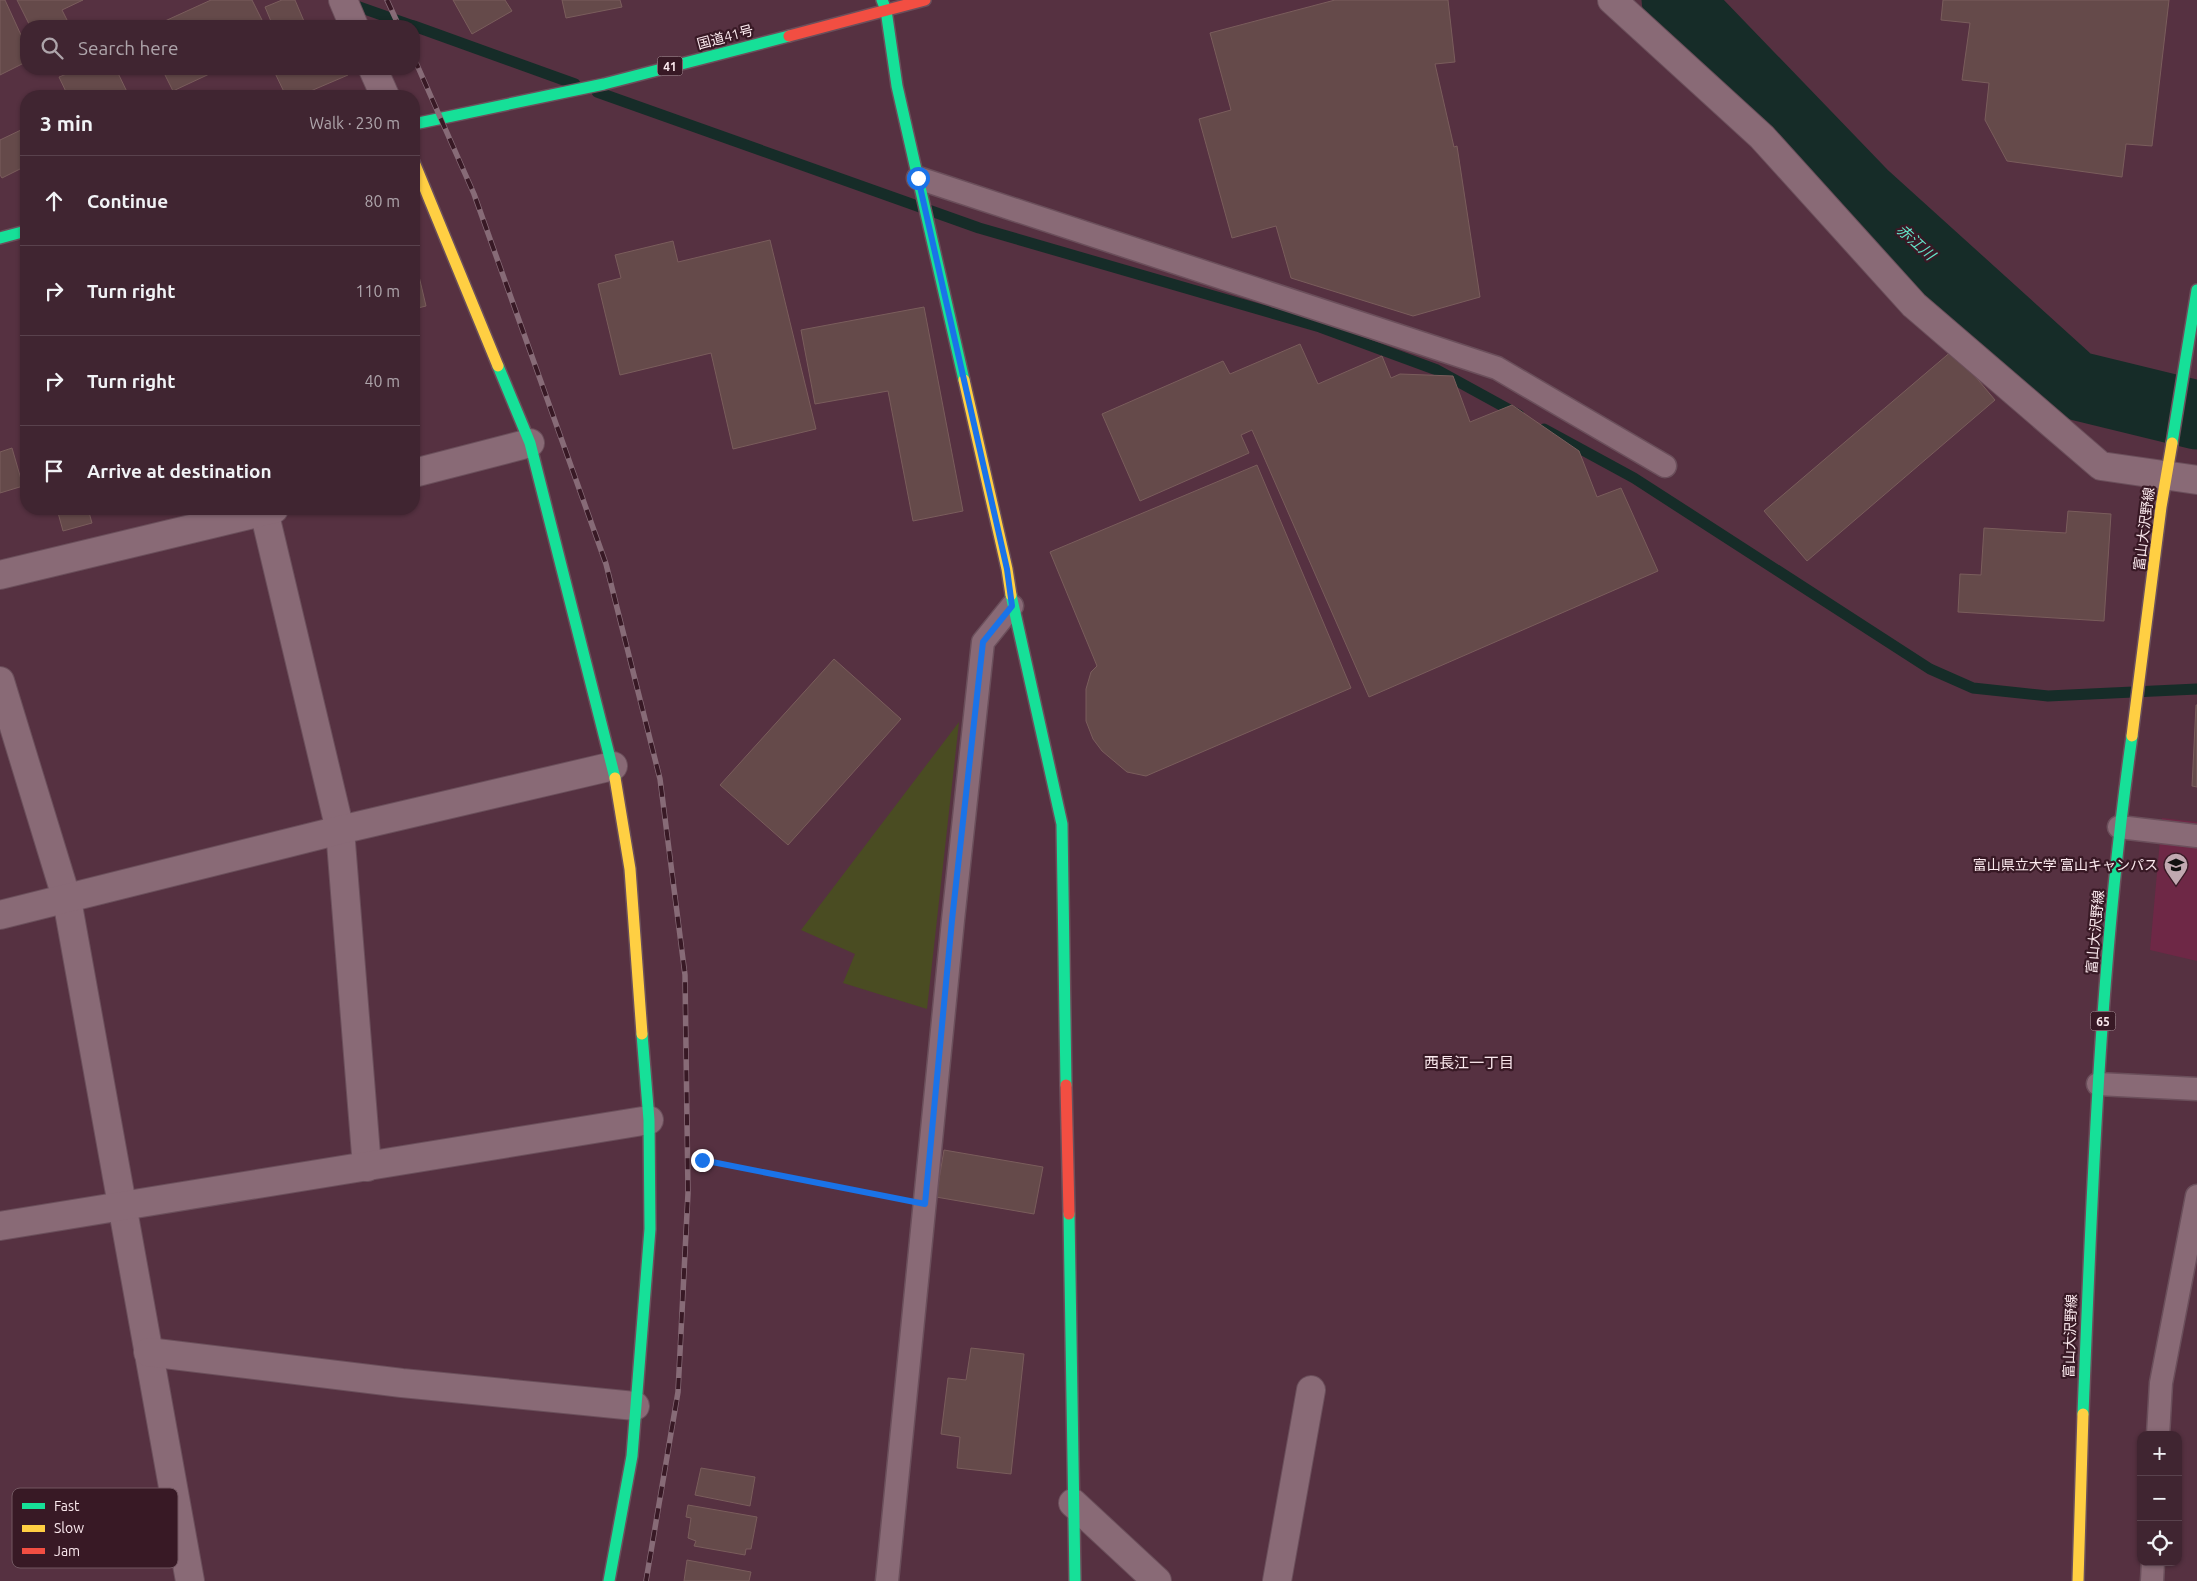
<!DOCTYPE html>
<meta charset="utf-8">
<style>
body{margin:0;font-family:Ubuntu,"Noto Sans JP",sans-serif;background:#4b313d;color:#f1f3f6}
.controls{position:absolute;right:15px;bottom:15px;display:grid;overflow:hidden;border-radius:10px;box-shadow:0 1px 4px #0004}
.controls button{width:45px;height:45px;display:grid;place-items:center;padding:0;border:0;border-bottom:1px solid #59424d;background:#402531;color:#f1f3f6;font:25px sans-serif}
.stop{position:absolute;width:15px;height:15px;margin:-11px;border:4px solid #1a73e8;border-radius:50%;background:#fff}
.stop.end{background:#1a73e8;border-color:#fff;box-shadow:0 1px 5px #0008}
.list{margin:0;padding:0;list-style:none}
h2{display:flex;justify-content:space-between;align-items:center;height:65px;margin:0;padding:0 20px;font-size:21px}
h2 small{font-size:16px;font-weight:400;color:#aea5ab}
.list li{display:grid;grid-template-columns:32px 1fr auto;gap:15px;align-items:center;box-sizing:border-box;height:90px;padding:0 20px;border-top:1px solid #59424d}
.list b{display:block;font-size:19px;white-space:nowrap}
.list em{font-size:16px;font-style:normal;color:#aea5ab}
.icon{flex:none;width:28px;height:28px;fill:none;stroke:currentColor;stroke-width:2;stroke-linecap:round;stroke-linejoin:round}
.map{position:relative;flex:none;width:2197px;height:1581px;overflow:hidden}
.search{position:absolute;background:#402531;box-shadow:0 1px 4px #0004;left:20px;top:20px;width:400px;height:55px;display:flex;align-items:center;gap:12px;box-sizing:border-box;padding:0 18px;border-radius:20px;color:#aea5ab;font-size:19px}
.panel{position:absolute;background:#402531;box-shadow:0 1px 4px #0004;left:20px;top:90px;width:400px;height:425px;border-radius:20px}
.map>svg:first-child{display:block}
</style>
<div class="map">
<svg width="2197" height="1581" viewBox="0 0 2197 1581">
<rect width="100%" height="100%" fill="#563141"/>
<!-- built -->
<path fill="#6e2846" d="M2162,818L2197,822V961L2150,950Z"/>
<!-- green -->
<path fill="#4a4c22" d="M959,722L927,1009L843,983L855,954L801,930Z"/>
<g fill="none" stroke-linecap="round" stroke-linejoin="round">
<!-- stream -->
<g stroke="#162c28" stroke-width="11">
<path d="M348,3L413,26"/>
<path d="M414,26L575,84"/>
<path d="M597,92L979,228L1320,327L1437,370L1519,415"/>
<path d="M1544,429L1634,478L1930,669L1973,688L2048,696L2197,689"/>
</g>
<!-- river -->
<path stroke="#162c28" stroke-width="69" d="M1676,0L1863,194L2074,385L2197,415"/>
</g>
<!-- building -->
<g fill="#654a4a" stroke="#7a5d5c">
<path d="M0,0H5L26,46V62L0,75Z"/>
<path d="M17,0H83L62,10L70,26H30Z"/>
<path d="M211,0H252L265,26H154Z"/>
<path d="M282,0H295L306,26H273L265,7Z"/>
<path d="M453,0H505L512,11L472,34Z"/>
<path d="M562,0H620L622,7L566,18Z"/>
<path d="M1335,0H1448L1455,62L1435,64L1454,147L1457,146L1480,297L1413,316L1291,278L1276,226L1232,238L1199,119L1231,110L1210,33Z"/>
<path d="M1943,0H2169L2152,146L2126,144L2122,177L2007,161L1985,120L1989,83L1962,80L1970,23L1941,20Z"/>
<path d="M79,69H116L129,96H68L59,77Z"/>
<path d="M162,69H220L173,91Z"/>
<path d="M273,69H346L348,75L299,96H286Z"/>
<path d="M23,129L26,136V166L2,178L0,175V140Z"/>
<path d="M770,240L816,429L733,449L711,353L620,375L598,284L621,278L615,255L673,241L678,262Z"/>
<path d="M414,255L426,306L414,309Z"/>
<path d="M924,307L963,511L913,521L888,391L815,404L801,330Z"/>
<path d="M1300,344L1318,384L1382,356L1391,378L1400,374L1453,376L1470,422L1512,405L1579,451L1597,497L1621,488L1658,571L1369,697L1252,430L1241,435L1249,453L1140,501L1102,414L1223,361L1230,374Z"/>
<path d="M1953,350L1995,400L1807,561L1764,511Z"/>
<path d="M12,448L23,486L0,493V452Z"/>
<path d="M1257,465L1351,688L1146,776L1127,772L1102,751L1093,739L1086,721V689L1091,672L1097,666L1050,552Z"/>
<path d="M57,509H88L92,523L63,531Z"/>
<path d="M2068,511L2111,514L2104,621L1958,612L1960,574L1981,575L1984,528L2066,533Z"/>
<path d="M834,659L901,719L788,845L720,785Z"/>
<path d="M2196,705H2197V787L2192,786Z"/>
<path d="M944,1150L1043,1167L1034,1214L936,1197Z"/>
<path d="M971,1348L1024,1354L1011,1474L957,1468L960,1437L941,1434L948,1378L966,1380Z"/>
<path d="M701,1468L755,1477L750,1506L695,1495Z"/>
<path d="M688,1505L757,1517L751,1549H746L745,1555L694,1546L696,1541L688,1538L691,1518L686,1517Z"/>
<path d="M687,1560L751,1572L749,1581H684Z"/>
</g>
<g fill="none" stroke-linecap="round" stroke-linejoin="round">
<defs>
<g id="lane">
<path d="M918,178L1497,368L1665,466"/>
<path d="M2119,827L2197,836"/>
<path d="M2098,1084L2197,1089"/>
<path d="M2158,1435L2161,1383L2197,1196"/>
<path d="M887,1581L953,920L983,642L1012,606"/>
<path d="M2152,1581L2153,1562"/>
</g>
<g id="street">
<path d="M343,0L354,26"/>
<path d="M1612,0L1762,137L1914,305L2101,466L2197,480"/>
<path d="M373,69L385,96"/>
<path d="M414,473L530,443"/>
<path d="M264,511L340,830L367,1167"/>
<path d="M0,575L274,509"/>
<path d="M0,681L67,900L190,1581"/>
<path d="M0,915L340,830L613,766"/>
<path d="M0,1226L649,1120"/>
<path d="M148,1352L402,1383L635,1406"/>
<path d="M1073,1503L1157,1581"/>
<path d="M1277,1581L1311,1390"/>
</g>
<g id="fast">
<path d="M882,0L886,10L897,86L964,380"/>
<path d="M414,124L604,84L789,36"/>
<path d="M0,238L26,231"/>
<path d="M498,366L530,443L615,778"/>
<path d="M2172,443L2197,290"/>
<path d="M1011,595L1062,824L1066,1085"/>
<path d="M1069,1214L1075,1581"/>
<path d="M2083,1414C2092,1188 2100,961 2132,736"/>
<path d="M609,1581L632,1456L650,1229L649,1120L642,1034"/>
</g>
<g id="slow">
<path d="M414,162L498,366"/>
<path d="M964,380L1007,569L1011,595"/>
<path d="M2132,736L2161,507L2172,443"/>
<path d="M615,778L630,869L642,1034"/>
<path d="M2078,1581L2083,1414"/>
</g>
<g id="jam">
<path d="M789,36L925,0"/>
<path d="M1066,1085L1069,1214"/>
</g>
</defs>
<!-- lane casing -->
<use href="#lane" stroke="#6b4f5b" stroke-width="25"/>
<!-- street casing -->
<use href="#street" stroke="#6b4f5b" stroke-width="30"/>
<!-- fast casing -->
<use href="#fast" stroke="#6b4f5b" stroke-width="14"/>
<!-- slow casing -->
<use href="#slow" stroke="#6b4f5b" stroke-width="14"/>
<!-- jam casing -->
<use href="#jam" stroke="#6b4f5b" stroke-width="14"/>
<!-- path -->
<path stroke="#886c77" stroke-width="3" stroke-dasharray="4 2.5" stroke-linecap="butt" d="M702,1160L895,1198"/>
<!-- lane -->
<use href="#lane" stroke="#896a76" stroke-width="22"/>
<!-- street -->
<use href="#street" stroke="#896a76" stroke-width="28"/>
<!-- fast -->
<use href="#fast" stroke="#16e098" stroke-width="11"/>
<!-- slow -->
<use href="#slow" stroke="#ffcf43" stroke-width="11"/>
<!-- jam -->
<use href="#jam" stroke="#f24e42" stroke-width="11"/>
<defs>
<g id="rail">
<path d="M387,0L399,26"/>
<path d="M414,58L474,194L606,564L660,779L685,975L688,1193L678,1392L646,1581"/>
</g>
</defs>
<!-- rail casing -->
<use href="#rail" stroke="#876b77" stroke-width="5.5"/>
<!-- rail -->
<use href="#rail" stroke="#381925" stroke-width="4" stroke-dasharray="11" stroke-linecap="butt"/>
</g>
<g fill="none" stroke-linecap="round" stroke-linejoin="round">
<!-- route -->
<path stroke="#1a73e8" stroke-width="6" d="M702,1160L925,1204L952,920L983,642L1012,606L1007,569L918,178"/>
</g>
<!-- icons -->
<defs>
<symbol id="university-pin" viewBox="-11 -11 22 30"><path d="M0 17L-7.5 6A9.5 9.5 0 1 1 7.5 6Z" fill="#c1a9b1" stroke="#381925"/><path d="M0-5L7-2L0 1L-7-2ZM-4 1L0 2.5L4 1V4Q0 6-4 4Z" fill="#111"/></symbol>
</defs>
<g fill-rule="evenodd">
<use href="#university-pin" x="2162" y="851" width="28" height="38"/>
</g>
<g text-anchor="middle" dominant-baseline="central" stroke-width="4.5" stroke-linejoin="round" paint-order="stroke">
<!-- shield labels -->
<g fill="#381925" stroke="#c0abb2" stroke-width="1">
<rect x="657.5" y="56.5" width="25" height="19" rx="4"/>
<rect x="2090.5" y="1011.5" width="25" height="19" rx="4"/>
</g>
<g font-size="12" font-weight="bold" fill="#fbe9ee">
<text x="670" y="66">41</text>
<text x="2103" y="1021">65</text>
</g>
<!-- street labels -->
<g font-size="14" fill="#fbe9ee" stroke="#381925">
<text transform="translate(725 37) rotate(-15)">国道41号</text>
<text transform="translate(2144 529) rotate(-83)">富山大沢野線</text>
<text transform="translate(2095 932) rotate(-85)">富山大沢野線</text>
<text transform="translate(2070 1336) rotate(-88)">富山大沢野線</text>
</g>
<!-- poi labels -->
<g font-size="14" fill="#fbe9ee" stroke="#381925" text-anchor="end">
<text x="2158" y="865">富山県立大学 富山キャンパス</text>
</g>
<!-- water labels -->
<g font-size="15" font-style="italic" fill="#64e2c7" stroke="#381925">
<text transform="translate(1916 242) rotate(42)">赤江川</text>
</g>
<!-- neighbourhood labels -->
<g font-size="15" fill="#fbe9ee" stroke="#381925">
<text x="1469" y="1062">西長江一丁目</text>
</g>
</g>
<!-- legend -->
<rect x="12" y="1488" width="166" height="80" rx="8" fill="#381925" stroke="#725761" stroke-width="1"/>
<rect x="22" y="1503" width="23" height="6" fill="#16e098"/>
<rect x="22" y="1525" width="23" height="7" fill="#ffcf43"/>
<rect x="22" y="1548" width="23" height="6" fill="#f24e42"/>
<g font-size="14" fill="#fbe9ee">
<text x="54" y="1511">Fast</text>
<text x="54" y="1533">Slow</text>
<text x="54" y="1556">Jam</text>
</g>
</svg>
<div class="controls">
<button>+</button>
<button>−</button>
<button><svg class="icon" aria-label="locate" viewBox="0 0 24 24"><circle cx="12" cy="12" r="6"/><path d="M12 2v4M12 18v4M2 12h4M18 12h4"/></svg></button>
</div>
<div class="stop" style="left:918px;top:178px"></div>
<div class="stop end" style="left:702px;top:1160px"></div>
<div class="search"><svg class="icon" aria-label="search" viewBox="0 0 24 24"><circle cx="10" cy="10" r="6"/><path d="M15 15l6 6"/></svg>Search here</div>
<section class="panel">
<h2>3 min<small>Walk · 230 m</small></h2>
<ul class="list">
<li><svg class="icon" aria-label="ahead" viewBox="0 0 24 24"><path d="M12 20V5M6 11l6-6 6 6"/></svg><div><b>Continue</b></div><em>80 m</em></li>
<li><svg class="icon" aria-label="right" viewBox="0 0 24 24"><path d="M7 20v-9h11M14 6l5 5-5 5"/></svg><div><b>Turn right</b></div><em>110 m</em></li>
<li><svg class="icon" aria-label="right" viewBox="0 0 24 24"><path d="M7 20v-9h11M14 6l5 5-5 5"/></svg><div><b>Turn right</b></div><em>40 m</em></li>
<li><svg class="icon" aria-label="arrive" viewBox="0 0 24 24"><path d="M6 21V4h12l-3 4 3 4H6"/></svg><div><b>Arrive at destination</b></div></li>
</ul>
</section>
</div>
